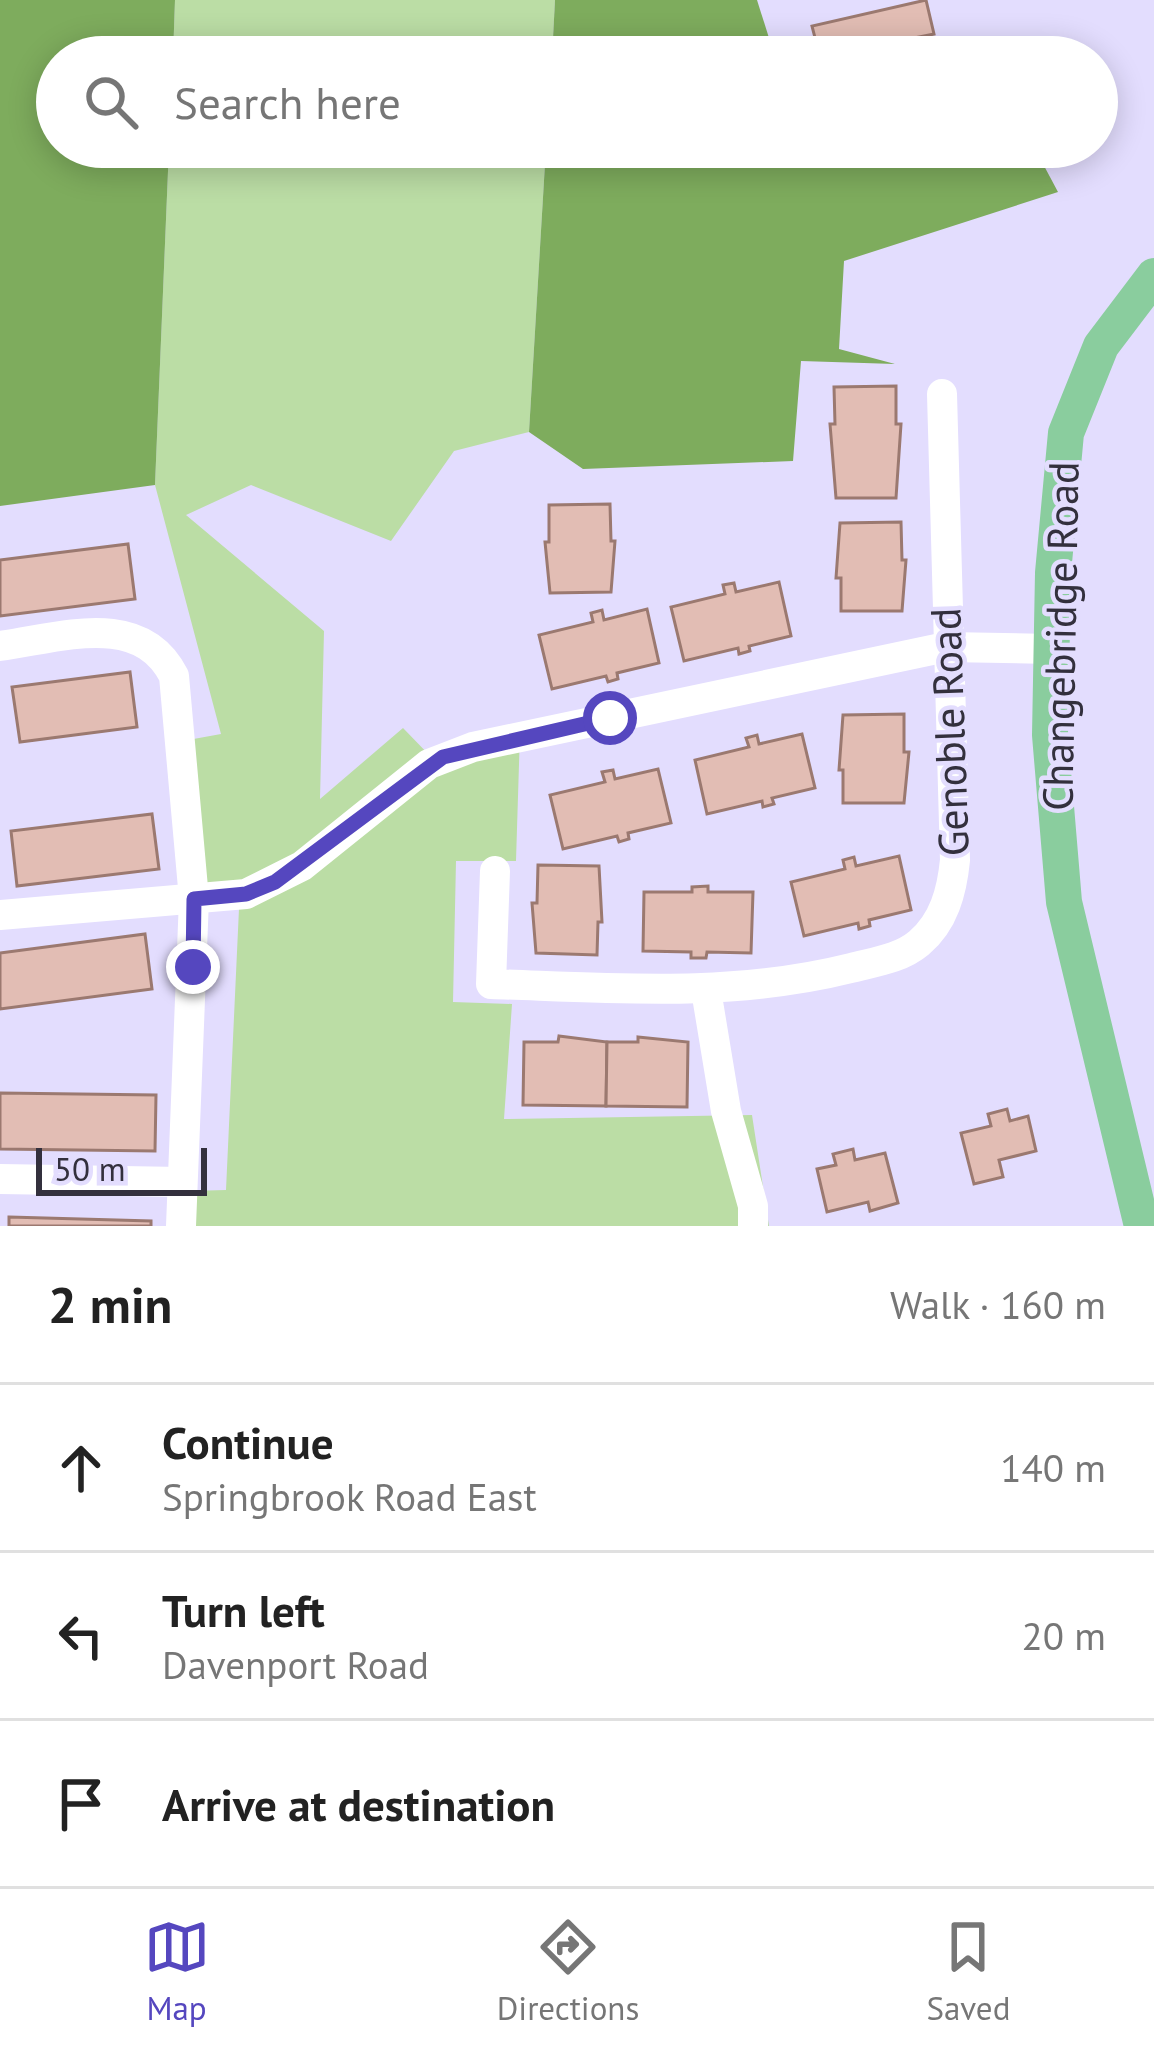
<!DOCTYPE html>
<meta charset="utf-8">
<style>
body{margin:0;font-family:"PT Sans",sans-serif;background:#f2f2f2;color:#222}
.scale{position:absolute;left:36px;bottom:30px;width:171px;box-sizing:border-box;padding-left:12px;border:6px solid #33303d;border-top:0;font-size:33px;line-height:42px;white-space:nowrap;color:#33303d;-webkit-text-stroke:9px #e3ddfe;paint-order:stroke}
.stop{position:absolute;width:36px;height:36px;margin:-27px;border:9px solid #5547bf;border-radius:50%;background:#fff}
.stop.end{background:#5547bf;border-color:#fff;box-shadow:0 3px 12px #0008}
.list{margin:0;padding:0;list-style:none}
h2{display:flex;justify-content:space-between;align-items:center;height:156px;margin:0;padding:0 48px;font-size:51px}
h2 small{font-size:39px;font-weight:400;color:#767676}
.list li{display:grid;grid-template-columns:78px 1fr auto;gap:36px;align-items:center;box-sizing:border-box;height:168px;padding:0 48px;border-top:3px solid #e0e0e0}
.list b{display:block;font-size:45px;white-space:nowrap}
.list p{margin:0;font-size:39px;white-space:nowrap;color:#767676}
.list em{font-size:39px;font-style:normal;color:#767676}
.icon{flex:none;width:66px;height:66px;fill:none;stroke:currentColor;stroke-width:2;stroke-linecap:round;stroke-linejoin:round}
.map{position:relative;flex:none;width:1154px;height:1226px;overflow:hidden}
.search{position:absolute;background:#fff;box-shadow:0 6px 30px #0003;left:36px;right:36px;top:36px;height:132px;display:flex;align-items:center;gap:30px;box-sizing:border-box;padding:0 42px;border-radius:66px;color:#767676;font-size:45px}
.sheet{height:660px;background:#fff}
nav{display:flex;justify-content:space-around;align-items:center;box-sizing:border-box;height:168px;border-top:3px solid #e0e0e0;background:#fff;font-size:33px;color:#767676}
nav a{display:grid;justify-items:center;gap:6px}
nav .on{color:#5547bf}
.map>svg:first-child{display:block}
</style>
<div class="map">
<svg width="1154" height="1226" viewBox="0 0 1154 1226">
<rect width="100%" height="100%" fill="#e3ddfe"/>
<!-- green -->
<g fill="#bbdda5">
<path d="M175,0H555L552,57H173Z"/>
<path d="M169,147H546L529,432L454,451L391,541L251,485L186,515L324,631L320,799L403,728L435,761L520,732L516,861H456L453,1002L512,1004L504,1119L752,1115L769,1226H188L189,1191L226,1190L240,887L192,889L188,740L221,734L155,485Z"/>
</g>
<!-- forest -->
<g fill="#7eac5d">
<path d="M0,0H175L173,57H57V147H169L155,485L0,506Z"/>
<path d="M555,0H757L775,57H552Z"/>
<path d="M546,147H1034L1058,192L844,261L839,349L895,364L801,361L793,461L583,469L529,432Z"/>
</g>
<!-- building -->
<g fill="#e2bdb4" stroke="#9b7970" stroke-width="3">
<path d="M926,0L934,34L820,57L812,26Z"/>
<path d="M896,386V424H901L896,498H836L830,424H835L834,387Z"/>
<path d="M610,504L611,541H615L611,592L550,593L545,542H549V505Z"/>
<path d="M901,522L902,560H906L902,611H841V578H836L840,523Z"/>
<path d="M128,544L135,599L0,616V560Z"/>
<path d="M779,582L791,636L749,646L750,651L739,654L738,648L684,661L671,607L725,594L723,585L734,583L736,592Z"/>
<path d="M647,609L659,663L617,673L618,679L608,682L606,676L552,689L539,635L593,622L591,613L602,610L604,620Z"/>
<path d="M130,672L137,727L20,742L12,687Z"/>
<path d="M904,714V752H909L904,803H843V770H839L843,715Z"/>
<path d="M802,734L815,788L772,798L774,804L763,807L762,801L707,814L695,760L749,747L746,738L757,735L759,744Z"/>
<path d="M658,769L671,823L628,833L629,839L619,842L617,836L563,849L550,795L605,782L602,772L613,770L615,779Z"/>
<path d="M152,814L159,869L17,886L11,831Z"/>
<path d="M899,856L911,910L869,920L870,926L859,929L858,923L804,936L791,882L845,869L843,860L854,857L856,866Z"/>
<path d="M538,865L599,866L602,922H598L597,955L536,953L532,903H537Z"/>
<path d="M708,886V892H753L751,953L707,952L706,958H691V952L643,951L644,892H692V887Z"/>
<path d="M145,934L152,989L0,1009V953Z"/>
<path d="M559,1036L607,1042L606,1106L523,1105L524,1042H558Z"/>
<path d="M638,1037L688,1042L687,1107L606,1106L607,1042H638Z"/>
<path d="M0,1093L156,1095L155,1151L0,1149Z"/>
<path d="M1007,1109L1010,1121L1028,1116L1036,1151L999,1160L1003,1177L974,1184L961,1133L991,1126L988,1114Z"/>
<path d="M853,1149L855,1160L885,1153L898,1203L870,1211L868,1202L827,1212L817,1169L836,1165L833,1154Z"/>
<path d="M9,1217L151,1221V1226H9Z"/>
</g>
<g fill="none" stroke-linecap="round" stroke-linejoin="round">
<!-- minor -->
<g stroke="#fff" stroke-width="30">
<path d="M0,646C60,638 140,609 174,676L194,899L181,1226"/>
<path d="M495,871L491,984C613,988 731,998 851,968C874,962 900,959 919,943C944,922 952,891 955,860L942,394"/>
<path d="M0,915L246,894L302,866L429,764L473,747L946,647L1051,649"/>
<path d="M706,990L726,1111L753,1206V1226"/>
<path d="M0,1179L182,1182"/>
</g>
<!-- major -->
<path stroke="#8acd9e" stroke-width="36" d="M1142,1226L1064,902L1050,735L1053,573L1066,433L1101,346L1154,276"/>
</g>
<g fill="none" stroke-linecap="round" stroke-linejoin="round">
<!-- route -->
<path stroke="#5547bf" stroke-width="15" d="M193,967L194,899L246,894L275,882L443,757L610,718"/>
</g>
<g text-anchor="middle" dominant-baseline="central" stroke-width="9" stroke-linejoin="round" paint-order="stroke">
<!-- street labels -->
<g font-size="42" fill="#33303d" stroke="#e3ddfe">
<text transform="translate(1060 636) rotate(-89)">Changebridge Road</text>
<text transform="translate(949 732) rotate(-92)">Genoble Road</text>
</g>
</g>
</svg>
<div class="scale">50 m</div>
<div class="stop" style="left:610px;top:718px"></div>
<div class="stop end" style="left:193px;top:967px"></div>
<div class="search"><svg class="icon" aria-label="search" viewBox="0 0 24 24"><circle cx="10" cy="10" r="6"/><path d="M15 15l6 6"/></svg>Search here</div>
</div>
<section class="sheet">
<h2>2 min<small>Walk · 160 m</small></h2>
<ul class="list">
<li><svg class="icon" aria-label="ahead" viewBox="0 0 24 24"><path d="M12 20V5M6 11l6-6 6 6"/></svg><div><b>Continue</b><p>Springbrook Road East</p></div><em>140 m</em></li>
<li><svg class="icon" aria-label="left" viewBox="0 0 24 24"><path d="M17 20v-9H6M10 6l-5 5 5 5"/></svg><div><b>Turn left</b><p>Davenport Road</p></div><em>20 m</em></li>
<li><svg class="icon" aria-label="arrive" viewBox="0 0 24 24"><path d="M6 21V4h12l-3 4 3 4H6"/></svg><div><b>Arrive at destination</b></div></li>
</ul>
</section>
<nav>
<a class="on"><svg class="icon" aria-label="map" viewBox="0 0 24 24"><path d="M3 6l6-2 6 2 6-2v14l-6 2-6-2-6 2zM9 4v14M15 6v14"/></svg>Map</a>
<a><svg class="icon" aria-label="directions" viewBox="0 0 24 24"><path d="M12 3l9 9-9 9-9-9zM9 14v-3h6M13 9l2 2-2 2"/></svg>Directions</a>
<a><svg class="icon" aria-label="saved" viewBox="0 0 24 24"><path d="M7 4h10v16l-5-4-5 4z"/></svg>Saved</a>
</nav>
